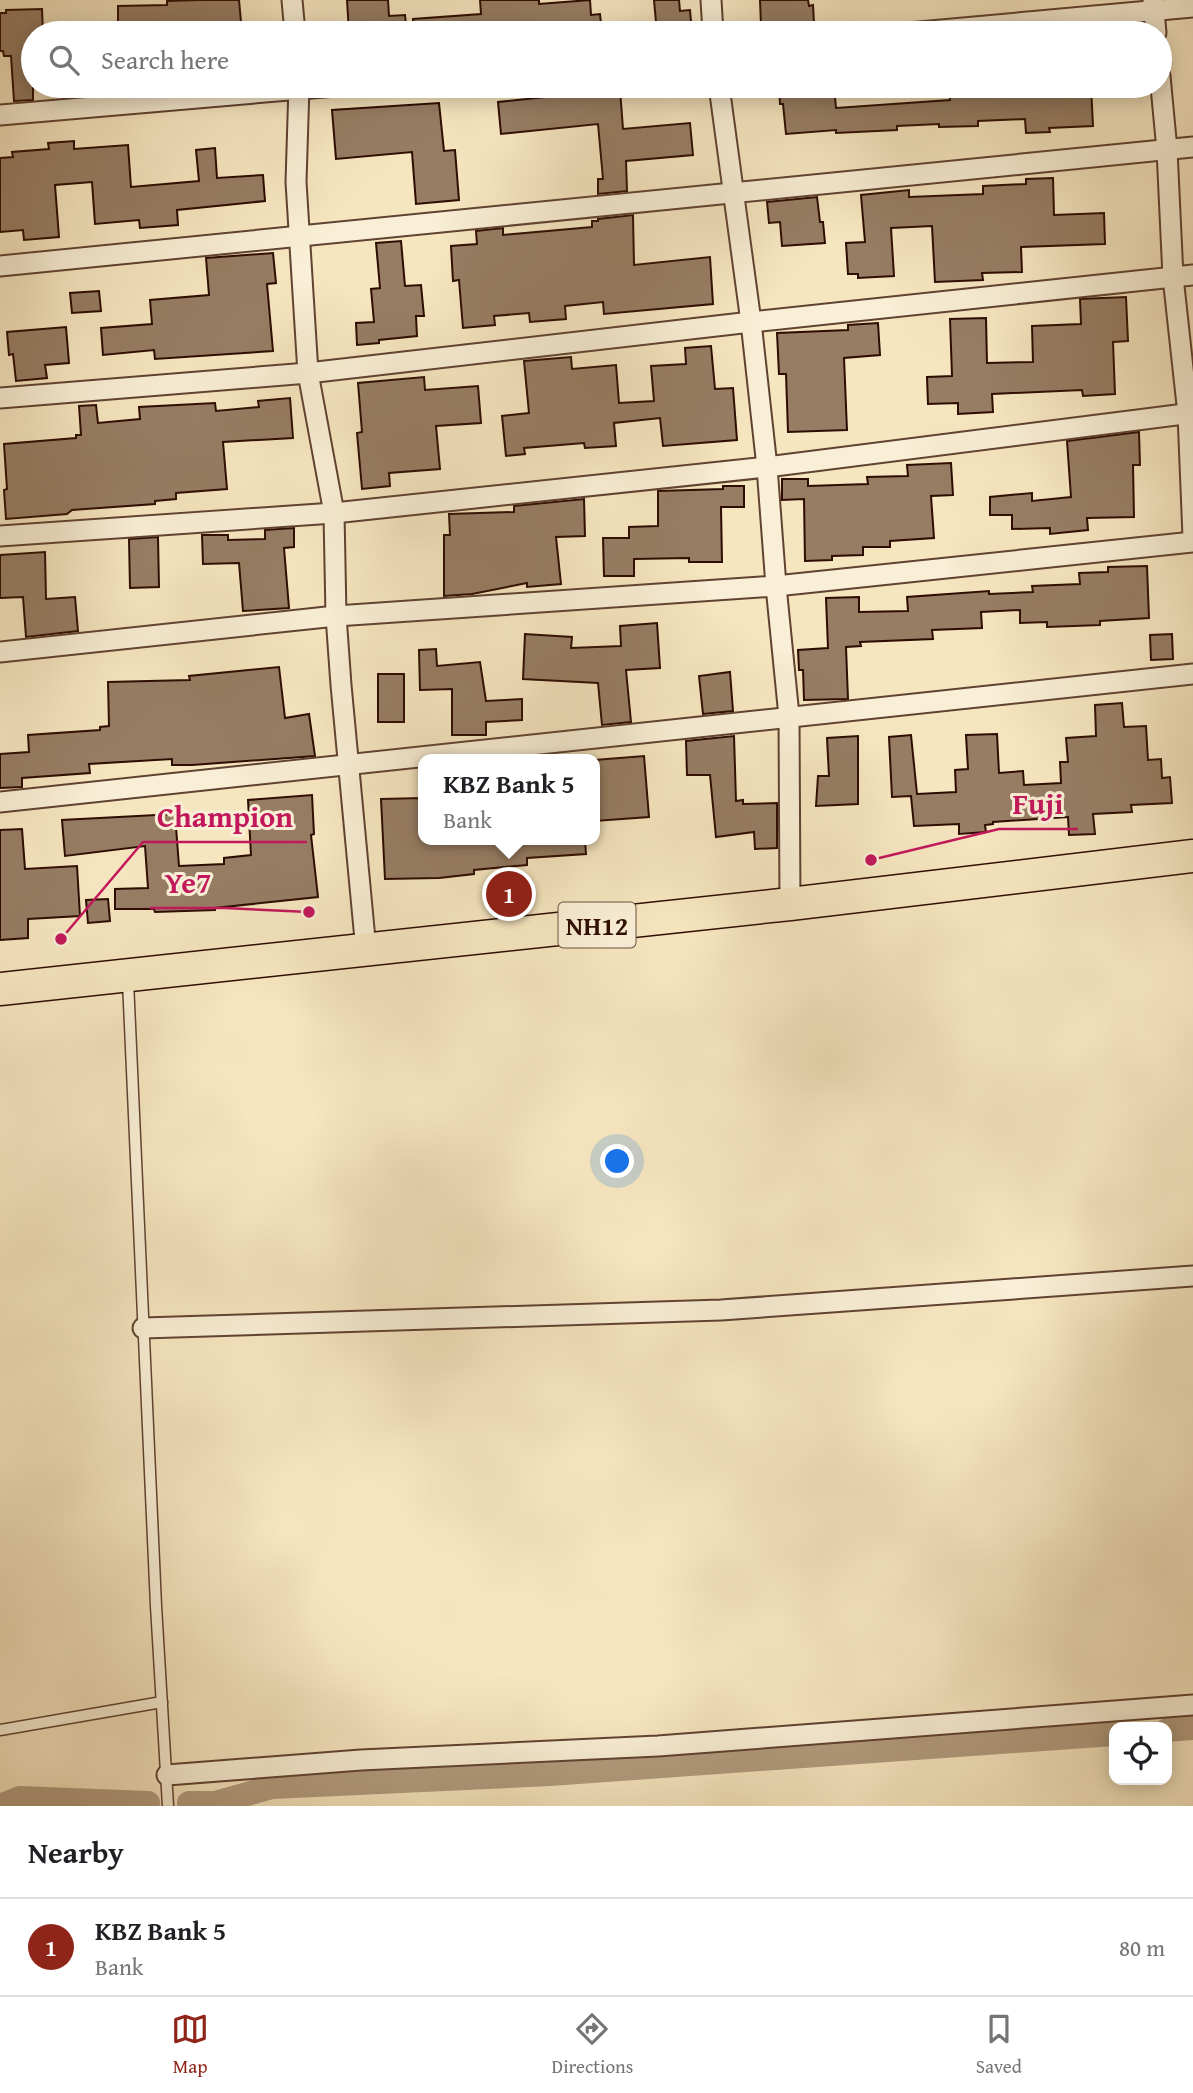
<!DOCTYPE html>
<style>
body{margin:0;font-family:"Gentium Book Plus",serif;background:#f2f2f2;color:#202124}
.controls{position:absolute;right:21px;bottom:21px;display:grid;overflow:hidden;border-radius:14px;box-shadow:0 4px 18px #0003}
.controls button{width:63px;height:63px;display:grid;place-items:center;padding:0;border:0;border-bottom:2px solid #e0e0e0;background:#fff;color:#202124;font:35px sans-serif}
.you{position:absolute;left:618px;top:1162px;width:24px;height:24px;margin:-18px;border:5px solid #fff;border-radius:50%;background:#1a73e8;box-shadow:0 0 0 10px #1a73e833}
.badge{display:grid;place-items:center;width:46px;height:46px;border-radius:50%;background:#8f2418;color:#fff;font-size:23px;font-weight:700}
.pin{position:absolute;translate:-50% -50%;border:4px solid #fff;box-shadow:0 2px 7px #0006}
.popup{position:absolute;left:418px;top:754px;width:182px;height:91px;box-sizing:border-box;display:grid;place-content:center;border-radius:14px;background:#fff;filter:drop-shadow(0 2px 5px #0005);font-size:23px;white-space:nowrap;color:#757577}
.popup b{font-size:26px;color:#202124}
.popup::after{content:'';position:absolute;left:50%;top:100%;margin-left:-14px;border:14px solid transparent;border-top-color:#fff}
.list{margin:0;padding:0;list-style:none}
h2{display:flex;justify-content:space-between;align-items:center;height:91px;margin:0;padding:0 28px;font-size:30px}
h2 small{font-size:23px;font-weight:400;color:#757577}
.list li{display:grid;grid-template-columns:46px 1fr auto;gap:21px;align-items:center;box-sizing:border-box;height:98px;padding:0 28px;border-top:2px solid #e0e0e0}
.list b{display:block;font-size:26px;white-space:nowrap}
.list p{margin:0;font-size:23px;white-space:nowrap;color:#757577}
.list em{font-size:23px;font-style:normal;color:#757577}
.icon{flex:none;width:38px;height:38px;fill:none;stroke:currentColor;stroke-width:2;stroke-linecap:round;stroke-linejoin:round}
.map{position:relative;flex:none;width:1193px;height:1806px;overflow:hidden}
.search{position:absolute;background:#fff;box-shadow:0 4px 18px #0003;left:21px;right:21px;top:21px;height:77px;display:flex;align-items:center;gap:18px;box-sizing:border-box;padding:0 24px;border-radius:38px;color:#757577;font-size:26px}
.sheet{height:189px;background:#fff}
nav{display:flex;justify-content:space-around;align-items:center;box-sizing:border-box;height:98px;border-top:2px solid #e0e0e0;background:#fff;font-size:19px;color:#757577}
nav a{display:grid;justify-items:center;gap:4px}
nav .on{color:#8f2418}
.map>svg:first-child{display:block}
</style>
<div class="map">
<svg width="1193" height="1806" viewBox="0 0 1193 1806">
<rect width="100%" height="100%" fill="#f6e6c0"/>
<filter id="stains"><feTurbulence type="fractalNoise" baseFrequency=".00286" numOctaves="4"/><feColorMatrix values="0 0 0 0 .2 0 0 0 0 .09 0 0 0 0 .02 0 0 0 .5 -.17"/></filter>
<radialGradient id="worn" r=".72"><stop offset=".6" stop-color="#630" stop-opacity="0"/><stop offset="1" stop-color="#630" stop-opacity=".3"/></radialGradient>
<g fill="none" stroke-linecap="round" stroke-linejoin="round">
<!-- canal -->
<g stroke="#b29c7f" stroke-width="24">
<path d="M1167,1730L1193,1728"/>
<path d="M189,1803H215L272,1787L550,1774L1114,1734"/>
<path d="M0,1806L20,1798L148,1803"/>
</g>
</g>
<!-- building -->
<g fill="#967d64" stroke="#2e0c01" stroke-width="2">
<path d="M199,0H239L242,33H118V6L167,5V1Z"/>
<path d="M347,0H388L389,16L405,15L407,33H349Z"/>
<path d="M480,0H539V4L590,0L591,15L600,14L602,33H414L413,19L481,14Z"/>
<path d="M654,0H679L680,11L690,10L692,33H657Z"/>
<path d="M760,0H808L809,6L813,5L814,23L761,25Z"/>
<path d="M42,9L43,33H33V100L14,101L11,56H4L3,51H0V13H6V10Z"/>
<path d="M779,86H834L836,108L950,100L949,86H1010V91L1091,86L1093,126L1049,128L1050,132L1026,133L1025,119L978,121V126L939,127V124L897,126V130L836,133V130L786,134L783,104H780Z"/>
<path d="M620,89L623,129L690,123L693,155L626,161L627,191L598,194V179H603L598,124L501,134L498,102Z"/>
<path d="M439,103L444,151L455,150L459,200L416,204L412,152L336,159L332,110Z"/>
<path d="M74,141V149L128,145L131,187L199,181L196,150L215,148L217,178L263,175L265,201L177,210L178,225L140,228L139,220L95,224L92,182L55,185L59,237L24,240L23,230L0,232V158L13,157L12,152L49,149L48,143Z"/>
<path d="M1053,178L1054,215L1104,213L1105,244L1021,247L1022,272L982,273L983,280L935,282L932,226L891,228L894,276L858,278V274H848L846,243L865,242L861,195L909,190V197L983,194V186L1026,184V179Z"/>
<path d="M817,197L820,222H823L825,243L782,246L780,222L769,223L767,202Z"/>
<path d="M633,215L634,265L710,257L713,304L604,314L603,302L565,306L566,319L530,322L529,313L494,316L495,325L463,328L459,280L453,281L451,246L477,244L476,231L503,228V235L592,227V221H598V219Z"/>
<path d="M401,241L405,286L421,285L424,316H416L417,336L379,340V343L357,345L356,323L374,322L371,289L380,288L376,243Z"/>
<path d="M273,253L276,283L267,284L273,351L155,359L154,350L103,355L101,328L152,324L150,300L209,295L206,258Z"/>
<path d="M99,291L101,311L72,313L70,293Z"/>
<path d="M1126,297L1128,341L1113,342L1115,394L1083,396L1082,390L992,394L993,412L958,414V403L928,404L927,377L952,376L950,319L986,318L987,363L1033,362L1032,326L1081,324L1080,299Z"/>
<path d="M878,323L880,355L844,358L847,430L788,432L786,374H779L777,333L848,330V325Z"/>
<path d="M66,327L69,363L45,365L47,378L16,381L13,354L9,355L7,332Z"/>
<path d="M711,346L715,389L733,388L737,440L663,446L660,418L614,423L616,446L585,448L584,443L524,448L525,454L506,456L502,416L529,413L524,361L571,357L572,369L616,365L619,403L654,401L651,366L686,364L685,348Z"/>
<path d="M424,377L425,390L478,386L481,423L436,426L440,469L389,473L390,486L362,489L357,433L362,432L358,383Z"/>
<path d="M290,398L293,438L223,442L227,489L176,493V499L155,501V504L72,510L67,514L6,519L4,490L7,489L4,444L76,438V435H81L79,406L96,405L98,423L140,419L139,407L215,403L216,411L259,407L258,401Z"/>
<path d="M1139,432L1140,465H1133L1134,517L1087,518L1088,530L1050,534V528L1012,529V515H990V497L1032,493V501L1071,497L1067,441Z"/>
<path d="M951,463L953,495L931,496L934,538L890,541V547H863V555L832,556V560L805,561L804,499L782,500V479H808V486L868,484L867,477L908,476L907,465Z"/>
<path d="M723,486H744V507H721L722,562H689V558L634,559V576H604L603,538H629V527L658,526V491L723,489Z"/>
<path d="M584,499L585,536L556,537L561,584L527,587V583L472,594L444,596V535H450L449,514L514,512V506Z"/>
<path d="M294,528V547L284,548L289,608L243,611L239,563L203,564L202,535H228V540L265,539V530Z"/>
<path d="M158,537L159,587L130,588L129,539Z"/>
<path d="M45,552L46,599L75,597L78,631L26,637L23,597L0,598V555Z"/>
<path d="M1147,566L1149,618L1100,621V625L1047,627V622L1020,623V610L981,612L982,628L932,630L933,639L860,642L861,646L846,647L848,699L804,700L803,670H799L798,650L828,648L826,598L859,597V612L908,611L907,597L989,591V594L1033,592L1032,586L1080,584L1079,573L1108,572V567Z"/>
<path d="M657,623L660,668L626,670L631,722L602,725L598,683L523,679L525,634L572,637L571,648L621,646L620,626Z"/>
<path d="M1172,634L1173,659L1151,660L1150,635Z"/>
<path d="M436,649L437,666L480,662L486,701L522,699V720L486,722V735H452V689L420,690L419,650Z"/>
<path d="M279,667L285,718L309,714L315,756L192,765H172V759L89,764L90,773L22,778V787L0,788V754L29,752L28,735L100,730V727L109,726L108,682L190,680L189,676Z"/>
<path d="M730,672L733,711L703,714L699,676Z"/>
<rect x="378" y="674" width="26" height="48"/>
<path d="M1122,703L1124,727L1146,726L1148,760L1161,759L1162,778L1170,777L1172,803L1131,805L1132,812L1093,814L1095,834L1069,835L1068,817L993,822V824L985,825L986,832L959,834V824L914,826L911,796L892,797L889,737L911,735L917,794L956,792L955,770L968,769L966,735L997,734L999,773L1023,771L1024,785L1061,783L1060,762H1068L1066,738L1096,736L1095,705Z"/>
<path d="M734,736L736,801L743,800V804L777,803V848L755,849L754,832L716,837L710,775H687L686,741Z"/>
<path d="M858,736V804L816,806L818,776H829L827,738Z"/>
<path d="M644,756L649,817L595,821V760Z"/>
<path d="M312,795L314,834L311,835L318,897L215,908V910L155,912L154,909H115V889L148,888L145,846L65,856L62,820L175,814L179,866L224,864V858L251,855L248,800Z"/>
<path d="M423,798V840H585L586,854L527,858V865L474,870V874L439,878L385,879L381,799Z"/>
<path d="M22,829L25,869L77,866L80,916L28,919V938L0,940V830Z"/>
<path d="M108,899L110,921L88,923L86,900Z"/>
</g>
<g fill="none" stroke-linecap="round" stroke-linejoin="round">
<defs>
<g id="service">
<path d="M128,981L156,1606L168,1806"/>
<path d="M0,1730L162,1702"/>
</g>
<g id="minor">
<path d="M292,0L295,33"/>
<path d="M711,0L713,33"/>
<path d="M1153,0L1156,33"/>
<path d="M908,33L1193,7"/>
<path d="M1160,76L1167,150L1173,277L1188,414L1193,537"/>
<path d="M299,86L296,182L308,373L334,513L336,616L341,685L366,950"/>
<path d="M719,86L751,322L767,467L776,586L789,716L790,904"/>
<path d="M0,115L336,86"/>
<path d="M0,266L1193,147"/>
<path d="M0,398L308,373L751,322L1193,275"/>
<path d="M0,536L334,513L767,467L1193,413"/>
<path d="M0,652L336,616L776,586L1193,542"/>
<path d="M0,802L1193,674"/>
<path d="M143,1328L721,1310L1193,1276"/>
<path d="M167,1775L361,1760L658,1746L1193,1705"/>
</g>
<path id="trunk" d="M0,989L790,904L1193,856"/>
</defs>
<!-- service casing -->
<use href="#service" stroke="#604231" stroke-width="13"/>
<!-- minor casing -->
<use href="#minor" stroke="#604231" stroke-width="23"/>
<!-- trunk casing -->
<use href="#trunk" stroke="#2e0c01" stroke-width="35"/>
<!-- service -->
<use href="#service" stroke="#f9efd6" stroke-width="10"/>
<!-- minor -->
<use href="#minor" stroke="#f9efd6" stroke-width="19"/>
<!-- trunk -->
<use href="#trunk" stroke="#f6e6c0" stroke-width="32"/>
</g>
<g text-anchor="middle" dominant-baseline="central" stroke-width="6" stroke-linejoin="round" paint-order="stroke">
<!-- shield labels -->
<rect fill="#f9efd6" stroke="#6b5041" stroke-width="2" x="558.5" y="902.5" width="77" height="45" rx="5"/>
<g font-size="26" font-weight="bold" fill="#2e0c01">
<text x="597" y="925">NH12</text>
</g>
</g>
<!-- callouts -->
<path fill="none" stroke="#c2185b" stroke-width="2.5" d="M871 860L999 829H1078M61 939L143 842H307M309 912L225 908H150"/>
<g fill="#c2185b" stroke="#f9efd6" stroke-width="2.5">
<circle cx="871" cy="860" r="7"/>
<circle cx="61" cy="939" r="7"/>
<circle cx="309" cy="912" r="7"/>
</g>
<g font-size="30" text-anchor="middle" font-weight="bold" fill="#c2185b" stroke="#f9efd6" stroke-width="6" stroke-linejoin="round" paint-order="stroke">
<text x="1038" y="814">Fuji</text>
<text x="225" y="827">Champion</text>
<text x="188" y="893">Ye7</text>
</g>
<rect width="100%" height="100%" filter="url(#stains)"/>
<rect width="100%" height="100%" fill="url(#worn)"/>
</svg>
<div class="controls">
<button><svg class="icon" aria-label="locate" viewBox="0 0 24 24"><circle cx="12" cy="12" r="6"/><path d="M12 2v4M12 18v4M2 12h4M18 12h4"/></svg></button>
</div>
<div class="you"></div>
<div class="pin badge" style="left:509px;top:894px">1</div>
<div class="popup"><b>KBZ Bank 5</b>Bank</div>
<div class="search"><svg class="icon" aria-label="search" viewBox="0 0 24 24"><circle cx="10" cy="10" r="6"/><path d="M15 15l6 6"/></svg>Search here</div>
</div>
<section class="sheet">
<h2>Nearby<small></small></h2>
<ul class="list">
<li><span class="badge">1</span><div><b>KBZ Bank 5</b><p>Bank</p></div><em>80 m</em></li>
</ul>
</section>
<nav>
<a class="on"><svg class="icon" aria-label="map" viewBox="0 0 24 24"><path d="M3 6l6-2 6 2 6-2v14l-6 2-6-2-6 2zM9 4v14M15 6v14"/></svg>Map</a>
<a><svg class="icon" aria-label="directions" viewBox="0 0 24 24"><path d="M12 3l9 9-9 9-9-9zM9 14v-3h6M13 9l2 2-2 2"/></svg>Directions</a>
<a><svg class="icon" aria-label="saved" viewBox="0 0 24 24"><path d="M7 4h10v16l-5-4-5 4z"/></svg>Saved</a>
</nav>
